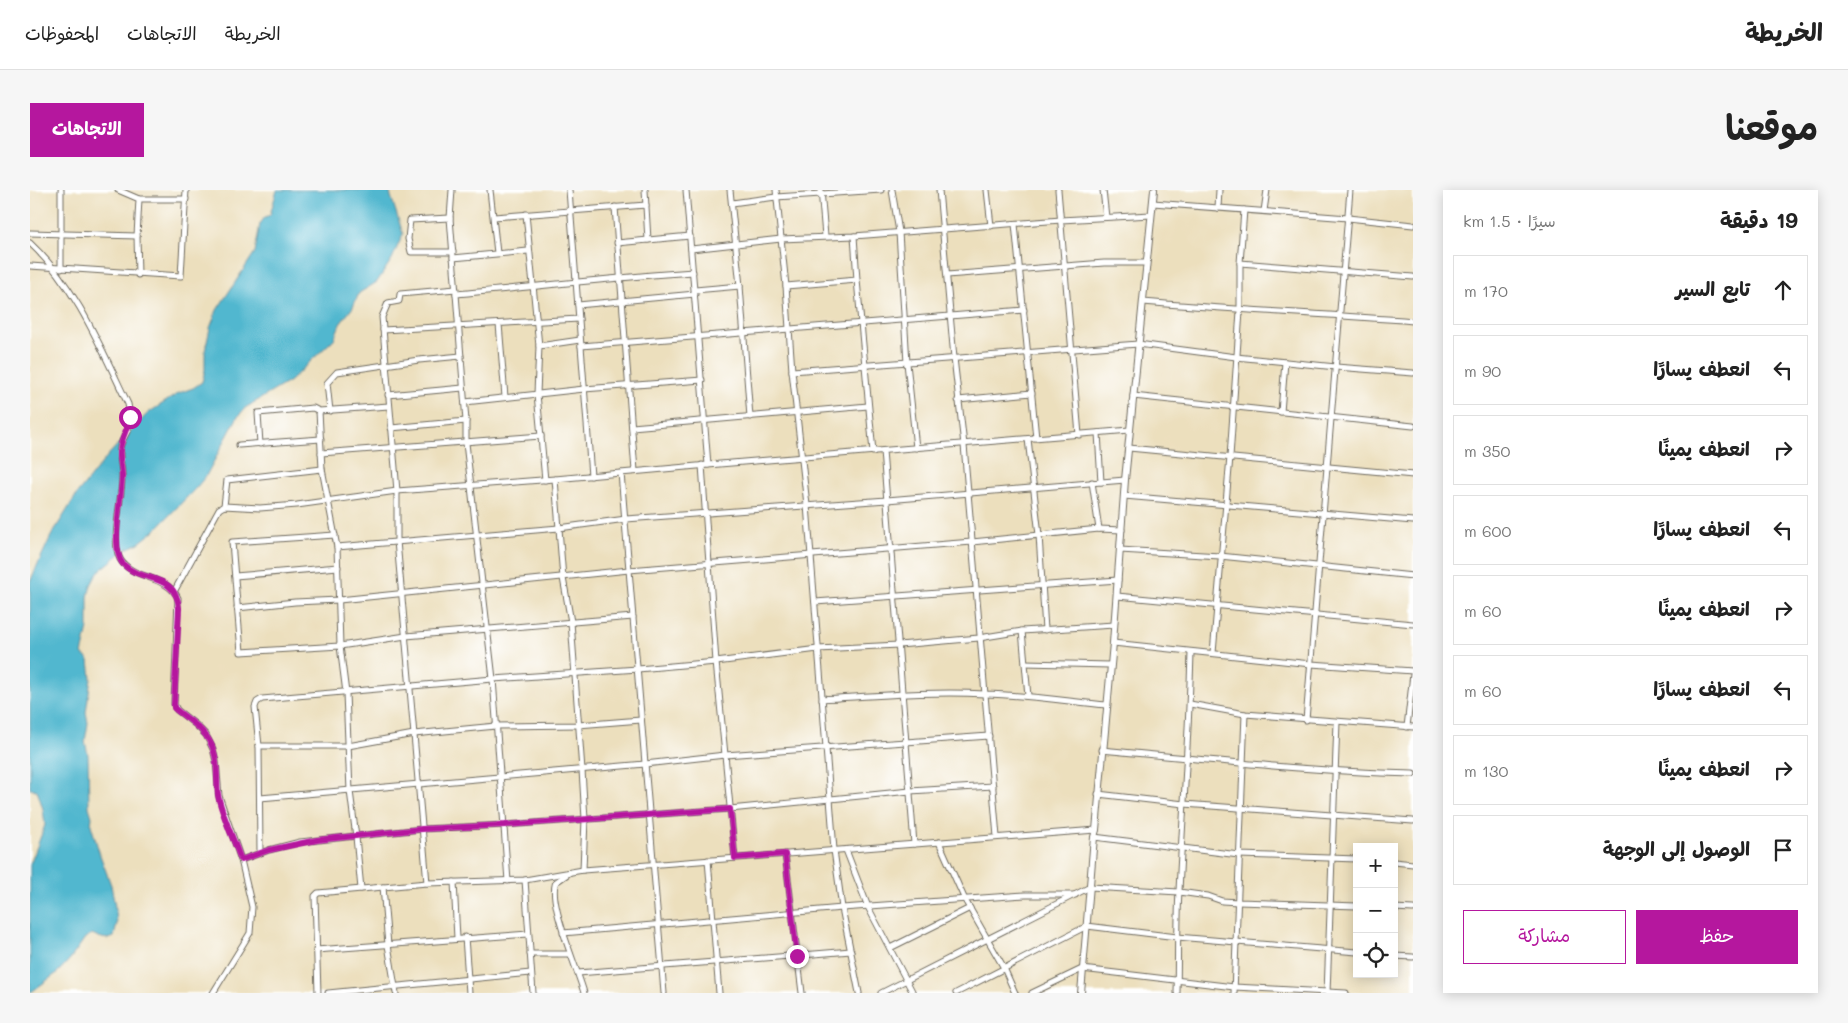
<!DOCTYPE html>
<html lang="ar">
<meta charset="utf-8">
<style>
body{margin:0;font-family:Mali,"Playpen Sans Arabic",sans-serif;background:#f6f6f6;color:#222;direction:rtl}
.controls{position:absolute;right:15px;bottom:15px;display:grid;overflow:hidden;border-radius:0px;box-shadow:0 2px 12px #0003}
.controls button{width:45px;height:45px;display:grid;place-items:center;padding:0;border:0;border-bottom:1px solid #e0e0e0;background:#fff;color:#222;font:25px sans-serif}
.stop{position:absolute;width:15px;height:15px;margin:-11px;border:4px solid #b5179e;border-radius:50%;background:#fff}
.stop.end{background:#b5179e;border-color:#fff;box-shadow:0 1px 5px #0008}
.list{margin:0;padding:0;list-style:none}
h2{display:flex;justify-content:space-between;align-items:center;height:65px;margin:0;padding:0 20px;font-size:21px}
h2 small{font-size:16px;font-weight:400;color:#767676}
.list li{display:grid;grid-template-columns:32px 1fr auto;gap:15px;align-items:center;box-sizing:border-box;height:70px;margin:0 10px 10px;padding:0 10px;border:1px solid #e0e0e0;border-radius:0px}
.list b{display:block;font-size:19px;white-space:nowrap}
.list em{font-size:16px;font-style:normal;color:#767676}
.actions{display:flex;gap:10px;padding:15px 20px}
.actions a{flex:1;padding:11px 0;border:1px solid #b5179e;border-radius:0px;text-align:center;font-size:18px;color:#b5179e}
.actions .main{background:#b5179e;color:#fff}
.icon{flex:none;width:28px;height:28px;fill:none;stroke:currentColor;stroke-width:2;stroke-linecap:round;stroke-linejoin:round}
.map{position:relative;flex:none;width:1383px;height:803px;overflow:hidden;direction:ltr;border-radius:0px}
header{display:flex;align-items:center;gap:30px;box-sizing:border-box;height:70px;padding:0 25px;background:#fff;border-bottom:1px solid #e0e0e0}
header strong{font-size:24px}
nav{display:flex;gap:28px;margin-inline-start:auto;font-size:18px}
.intro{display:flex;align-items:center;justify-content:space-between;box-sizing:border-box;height:120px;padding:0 30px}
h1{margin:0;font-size:35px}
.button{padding:12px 22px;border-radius:0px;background:#b5179e;color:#fff;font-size:18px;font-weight:700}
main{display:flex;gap:30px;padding:0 30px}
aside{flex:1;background:#fff;border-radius:0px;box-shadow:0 2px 12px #0003}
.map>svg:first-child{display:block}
</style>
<header>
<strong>الخريطة</strong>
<nav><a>الخريطة</a><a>الاتجاهات</a><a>المحفوظات</a></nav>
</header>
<div class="intro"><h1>موقعنا</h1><a class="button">الاتجاهات</a></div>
<main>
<aside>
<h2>19 دقيقة<small>سيرًا · 1.5 km</small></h2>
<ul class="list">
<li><svg class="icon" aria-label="ahead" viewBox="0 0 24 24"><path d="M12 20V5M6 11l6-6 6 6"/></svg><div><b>تابع السير</b></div><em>170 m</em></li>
<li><svg class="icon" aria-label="left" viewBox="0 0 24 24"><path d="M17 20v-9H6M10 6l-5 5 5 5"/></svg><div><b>انعطف يسارًا</b></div><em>90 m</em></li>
<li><svg class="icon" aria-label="right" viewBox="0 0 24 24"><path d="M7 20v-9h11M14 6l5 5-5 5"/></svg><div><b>انعطف يمينًا</b></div><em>350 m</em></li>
<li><svg class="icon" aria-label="left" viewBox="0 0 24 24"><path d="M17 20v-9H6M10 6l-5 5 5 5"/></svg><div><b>انعطف يسارًا</b></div><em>600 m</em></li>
<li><svg class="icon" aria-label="right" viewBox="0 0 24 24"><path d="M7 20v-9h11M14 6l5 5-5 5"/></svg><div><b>انعطف يمينًا</b></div><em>60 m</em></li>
<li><svg class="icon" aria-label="left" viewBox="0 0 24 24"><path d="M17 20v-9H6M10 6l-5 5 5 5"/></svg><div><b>انعطف يسارًا</b></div><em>60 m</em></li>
<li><svg class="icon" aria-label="right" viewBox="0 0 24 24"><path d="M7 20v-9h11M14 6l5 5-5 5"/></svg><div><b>انعطف يمينًا</b></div><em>130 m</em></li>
<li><svg class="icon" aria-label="arrive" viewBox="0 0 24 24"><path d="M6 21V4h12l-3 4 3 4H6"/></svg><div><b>الوصول إلى الوجهة</b></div></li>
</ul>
<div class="actions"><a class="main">حفظ</a><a>مشاركة</a></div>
</aside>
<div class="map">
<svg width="1383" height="803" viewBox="0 0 1383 803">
<rect width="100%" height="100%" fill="#fff"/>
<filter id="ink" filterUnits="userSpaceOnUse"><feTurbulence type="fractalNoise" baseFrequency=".02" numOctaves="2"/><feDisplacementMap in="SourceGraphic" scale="10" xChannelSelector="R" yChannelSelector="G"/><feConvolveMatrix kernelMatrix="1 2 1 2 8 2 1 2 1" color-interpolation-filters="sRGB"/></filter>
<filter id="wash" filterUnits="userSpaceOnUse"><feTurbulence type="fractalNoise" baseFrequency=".0096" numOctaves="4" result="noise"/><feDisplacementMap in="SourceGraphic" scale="20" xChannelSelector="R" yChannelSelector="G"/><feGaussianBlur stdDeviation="1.12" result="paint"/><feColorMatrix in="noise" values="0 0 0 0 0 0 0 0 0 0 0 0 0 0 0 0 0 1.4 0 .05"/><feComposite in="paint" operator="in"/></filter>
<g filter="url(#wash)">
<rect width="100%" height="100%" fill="#ecdfbd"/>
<!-- water -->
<path fill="#51b7cf" stroke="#3e717d" d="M247,0H359L373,44L362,69L347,92L329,103L323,117L310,134L304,149L260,191L215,218L207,228L176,286L165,299L124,341L109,353L96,359L68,382L61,395L58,407V438L52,464L59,470L61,488L56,522L58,533L55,551L58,565L59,617L62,627L61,635L70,665L81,695L86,722L87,734L84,747C76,751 69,747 62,744L55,748L41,768L27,783L0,803V675L15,635L13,619L7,600L0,599V392L6,378L21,346L47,304L79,264L118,223L149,203L163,198L172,192L175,180V161L180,138L187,120L225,62L230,34L235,27L240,25Z"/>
</g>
<g filter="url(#ink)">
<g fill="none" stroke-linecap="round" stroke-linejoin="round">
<defs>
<g id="minor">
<path d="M88,0L109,9L107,46L108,85"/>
<path d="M422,0L420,28L436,231V253L463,489L478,691"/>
<path d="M460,0L467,63"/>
<path d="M539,0L561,286"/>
<path d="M615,0L618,50"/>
<path d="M656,0L678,275"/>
<path d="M700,0L710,96L720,227"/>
<path d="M746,0L756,96L762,181L777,315L804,660L812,718L829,803"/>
<path d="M791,0L795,46"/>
<path d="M862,0L869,42L877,173L886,258"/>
<path d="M909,0L924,168L934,255L967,647"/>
<path d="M957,0L961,36"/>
<path d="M1028,0L1049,245"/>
<path d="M1073,0L1076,27"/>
<path d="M109,9H156"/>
<path d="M702,13L746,7L851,0"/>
<path d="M1123,13L1318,28L1383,35"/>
<path d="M585,17L605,281"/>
<path d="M1188,18L1189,0"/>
<path d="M1234,21L1237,0"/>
<path d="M496,24L509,156L507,204L515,290"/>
<path d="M464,27L616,15"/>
<path d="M420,28L380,30L378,49L381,62H423"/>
<path d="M985,34L1006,248"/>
<path d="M0,43L107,46"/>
<path d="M824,46L827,90L843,262"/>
<path d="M0,53C46,96 71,158 98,214C100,223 101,232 98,240C95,246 91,252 90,258C89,267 92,276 92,285C93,307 80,350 90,369C101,389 137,385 148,408L144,514L147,520L166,535L176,545L183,559L186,571L189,606L211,670L222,717L220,743L183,803"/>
<path d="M587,53L660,46"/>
<path d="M661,59L751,49L824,46L1031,30L1121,25"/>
<path d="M423,68L498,61"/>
<path d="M1210,73L1383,87"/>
<path d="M0,76L151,86L156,0"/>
<path d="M31,79V0"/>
<path d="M917,85L1074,73H1116"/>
<path d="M756,96L827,90"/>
<path d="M665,100L710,96"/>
<path d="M426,104C505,97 584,87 663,82"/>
<path d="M1113,112C1203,120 1293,124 1383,131"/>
<path d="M548,115L665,104"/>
<path d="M469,134L475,207"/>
<path d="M353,140L549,129"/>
<path d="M509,156L550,150"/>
<path d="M551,156L994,120"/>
<path d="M762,181L1108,154L1206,167L1306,177L1383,183"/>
<path d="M358,205L433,198"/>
<path d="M1103,206L1383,236"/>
<path d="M928,210L1002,203"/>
<path d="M435,212L554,199L672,190"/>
<path d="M289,221L292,279L307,357L310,456L316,503L320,601L326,647L331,699"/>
<path d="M300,221L297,193L307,182L389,170L431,166"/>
<path d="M1251,222L1255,172"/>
<path d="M602,237L838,216"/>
<path d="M361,238L436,231"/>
<path d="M1068,243L1071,292"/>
<path d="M998,249L1009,345L1015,440"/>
<path d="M230,254L228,223L283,218L289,221L359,216"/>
<path d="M209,255L291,249"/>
<path d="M1099,258L1383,285"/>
<path d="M853,261L884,654"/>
<path d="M291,263L511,246"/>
<path d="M672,275L686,472L705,668"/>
<path d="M591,283L634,803"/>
<path d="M525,289L533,388L541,432L552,580L555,629L553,680"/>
<path d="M1062,292L1069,339"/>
<path d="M1094,306L1383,331"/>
<path d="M194,316L197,290L292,279"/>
<path d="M305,345L202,352L211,462L310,456L376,446L603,427"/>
<path d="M307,357L529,338L596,329L857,310L1095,290"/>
<path d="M1090,360L1190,366L1383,386"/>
<path d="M205,386L308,377"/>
<path d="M145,400L189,319L194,316L230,318L267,315L367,301L525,289L678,275L1100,240"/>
<path d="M1087,406L1383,434"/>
<path d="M785,412L1088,390"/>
<path d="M207,418L265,412L309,410L599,380L942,352L1069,339L1092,340"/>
<path d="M992,441L998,506"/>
<path d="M1083,453L1281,474L1383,481"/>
<path d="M1183,463L1200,267L1210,121V73L1214,20"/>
<path d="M995,473L1080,475"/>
<path d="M792,509C846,506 901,501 955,504C996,505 1036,511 1077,515"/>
<path d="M1160,514L1215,524L1383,537"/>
<path d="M1276,530L1320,0"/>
<path d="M1377,537L1383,484"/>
<path d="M229,556H318L384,544L466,536L548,535L611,530"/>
<path d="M1072,560C1176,570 1279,581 1383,584"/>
<path d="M1068,604L1154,614L1383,631"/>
<path d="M230,608L615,574L695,565L959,546"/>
<path d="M1064,647L1209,665L1327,669"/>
<path d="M909,652L935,710L974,778L985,803"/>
<path d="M816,660L838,717L883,803"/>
<path d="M230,663L229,556L225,517L227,512L232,509L463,489L608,479L686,472L788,459L869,455L949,448L992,441L1084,435"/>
<path d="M755,664L772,803"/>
<path d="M211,670L239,660L270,652L392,639L475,635L700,619L880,601L963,596"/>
<path d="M678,670L689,803"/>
<path d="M1364,672L1383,674"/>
<path d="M539,683L526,692C517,711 548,780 554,803"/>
<path d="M495,690L503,803"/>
<path d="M424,692L427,748"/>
<path d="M397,693L367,351V301L352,127L358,113L369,111L370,104L426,99"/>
<path d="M353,697L358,755L366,803"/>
<path d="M1364,718L1383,719"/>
<path d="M533,743L812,718L995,705H1045"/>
<path d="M435,747L439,803"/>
<path d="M860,758L940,718"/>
<path d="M286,760L498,744"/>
<path d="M500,764H540"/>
<path d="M1364,766L1383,767"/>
<path d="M548,783L821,761"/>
<path d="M288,803L285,706L288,703L397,693L495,690L553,680L1066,640"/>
<path d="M298,803L501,783"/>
<path d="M851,803L1060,697L1149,702L1178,706L1192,711L1208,712L1327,716"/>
<path d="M926,803L1057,736L1147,747L1327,762"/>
<path d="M1002,803L1052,779L1204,797L1316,803"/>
<path d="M1147,803C1148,769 1147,735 1149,701C1153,621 1159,542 1161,462"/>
<path d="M1204,803L1215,524"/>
<path d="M1297,803L1307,532"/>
</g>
<path id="tertiary" d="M1051,803L1064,647L1066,640L1083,453L1095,290L1124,0"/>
</defs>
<!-- minor casing -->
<use href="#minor" stroke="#6f6a5e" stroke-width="7"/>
<!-- tertiary casing -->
<use href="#tertiary" stroke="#6f6a5e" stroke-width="8"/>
<!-- minor -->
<use href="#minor" stroke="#fff" stroke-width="5"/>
<!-- tertiary -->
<use href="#tertiary" stroke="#fff" stroke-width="6"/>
</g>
</g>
<g fill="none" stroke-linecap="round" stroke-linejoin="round" filter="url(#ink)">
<!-- route -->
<path stroke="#b5179e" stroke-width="6" d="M100,227C98,238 91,249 90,260C89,268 92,278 92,286C92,306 80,360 93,374C111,393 146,382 149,418L144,514V518C157,529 172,537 180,552C189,568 186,587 188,605C191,623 205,652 211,670L239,660L287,650L392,639L475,635L700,619L705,668L755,664L767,766"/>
</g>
</svg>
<div class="controls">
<button>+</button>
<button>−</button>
<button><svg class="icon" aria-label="locate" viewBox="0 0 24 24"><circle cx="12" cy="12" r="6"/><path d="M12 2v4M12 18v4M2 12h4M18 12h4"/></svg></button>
</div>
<div class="stop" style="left:100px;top:227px"></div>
<div class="stop end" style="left:767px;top:766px"></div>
</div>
</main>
